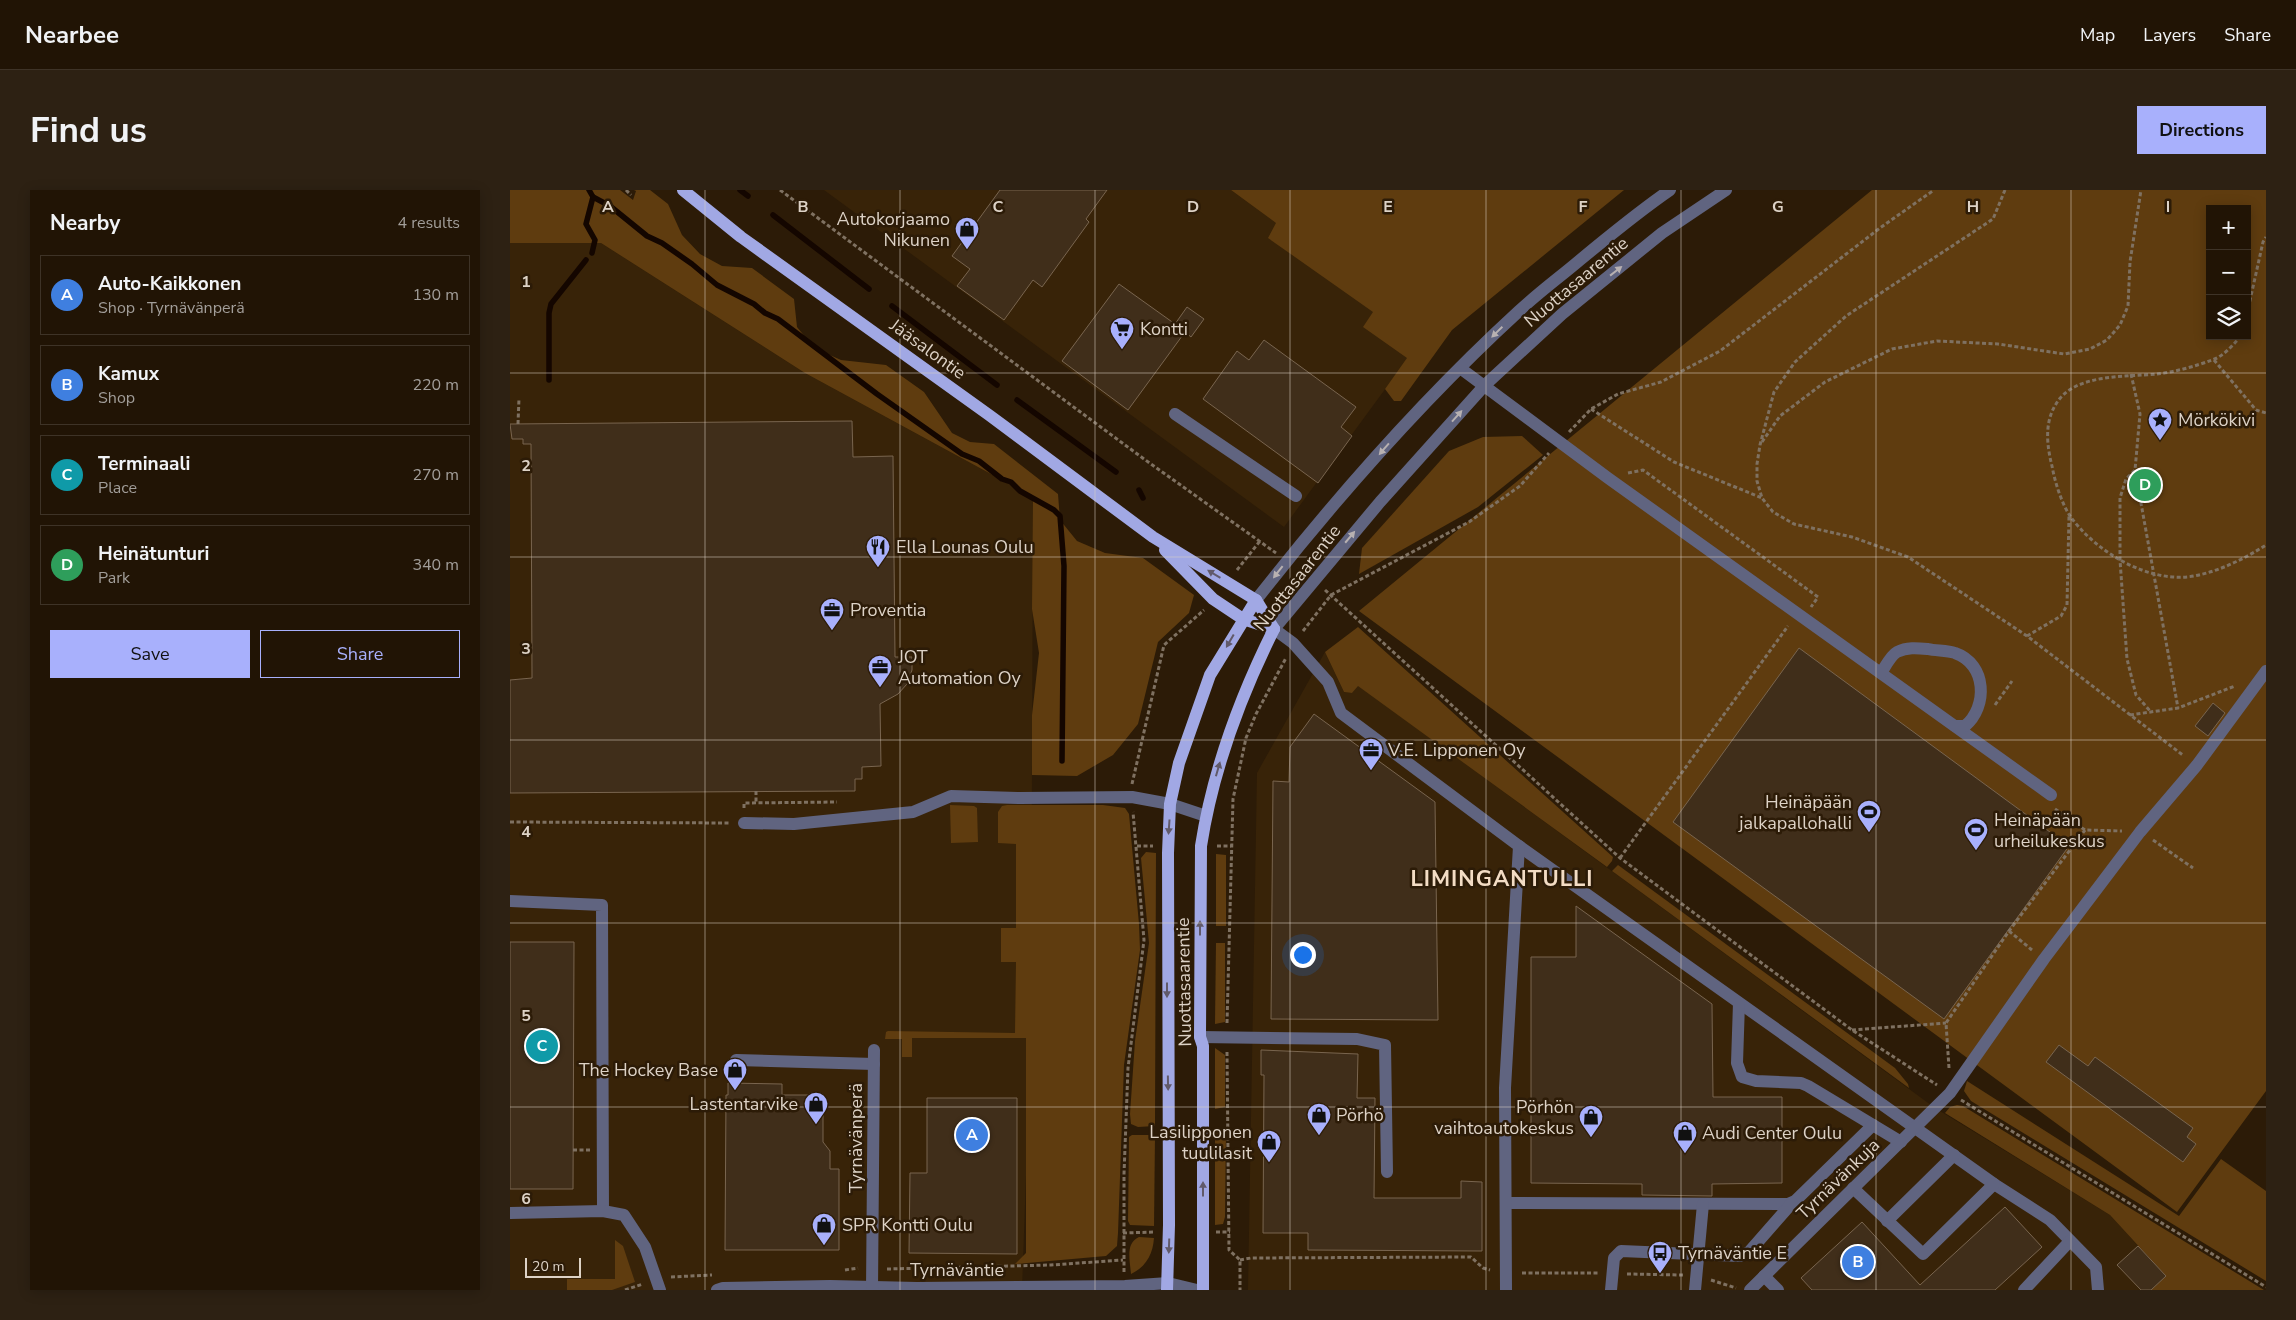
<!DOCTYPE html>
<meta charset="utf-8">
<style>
body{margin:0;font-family:"Nunito Sans",sans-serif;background:#2d2113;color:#f1f3f6}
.controls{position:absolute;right:15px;top:15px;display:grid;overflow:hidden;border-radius:0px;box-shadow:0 2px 12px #0003}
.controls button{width:45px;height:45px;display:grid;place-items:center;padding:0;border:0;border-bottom:1px solid #3e3327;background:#211405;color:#f1f3f6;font:25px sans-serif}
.scale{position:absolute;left:15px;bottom:12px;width:56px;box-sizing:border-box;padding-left:5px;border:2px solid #ddd2c6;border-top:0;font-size:14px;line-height:18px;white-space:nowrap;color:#ddd2c6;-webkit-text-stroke:4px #2c1b07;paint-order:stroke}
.you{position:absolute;left:792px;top:764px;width:18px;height:18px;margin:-12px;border:4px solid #fff;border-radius:50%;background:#1a73e8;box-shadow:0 0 0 8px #1a73e833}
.badge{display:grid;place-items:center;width:32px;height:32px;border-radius:50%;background:#a8b0fc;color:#fff;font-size:16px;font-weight:700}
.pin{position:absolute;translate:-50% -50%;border:2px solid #fff;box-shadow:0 1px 5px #0006}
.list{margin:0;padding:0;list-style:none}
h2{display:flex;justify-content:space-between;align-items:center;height:65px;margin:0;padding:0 20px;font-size:21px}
h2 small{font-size:16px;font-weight:400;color:#a29e9a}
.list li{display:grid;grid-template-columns:32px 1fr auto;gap:15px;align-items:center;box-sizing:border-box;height:80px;margin:0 10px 10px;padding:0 10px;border:1px solid #3e3327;border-radius:0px}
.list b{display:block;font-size:19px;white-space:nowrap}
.list p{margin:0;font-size:16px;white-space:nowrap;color:#a29e9a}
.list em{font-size:16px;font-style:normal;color:#a29e9a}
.actions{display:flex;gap:10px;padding:15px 20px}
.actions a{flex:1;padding:11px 0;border:1px solid #a8b0fc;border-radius:0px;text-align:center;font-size:18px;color:#a8b0fc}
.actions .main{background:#a8b0fc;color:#111}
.icon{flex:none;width:28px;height:28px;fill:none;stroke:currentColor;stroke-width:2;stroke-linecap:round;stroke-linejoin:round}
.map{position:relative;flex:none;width:1756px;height:1100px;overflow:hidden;border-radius:0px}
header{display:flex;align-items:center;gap:30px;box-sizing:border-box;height:70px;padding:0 25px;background:#211405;border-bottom:1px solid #3e3327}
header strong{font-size:24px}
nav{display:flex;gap:28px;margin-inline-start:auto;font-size:18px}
.intro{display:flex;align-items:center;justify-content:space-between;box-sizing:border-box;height:120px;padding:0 30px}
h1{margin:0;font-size:35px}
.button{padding:12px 22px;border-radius:0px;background:#a8b0fc;color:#111;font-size:18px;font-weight:700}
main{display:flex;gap:30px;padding:0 30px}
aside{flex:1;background:#211405;border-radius:0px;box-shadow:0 2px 12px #0003}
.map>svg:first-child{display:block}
</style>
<header>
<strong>Nearbee</strong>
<nav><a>Map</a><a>Layers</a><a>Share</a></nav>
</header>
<div class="intro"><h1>Find us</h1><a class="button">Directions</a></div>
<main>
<aside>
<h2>Nearby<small>4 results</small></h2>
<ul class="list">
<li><span class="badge" style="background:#3f7fe0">A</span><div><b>Auto-Kaikkonen</b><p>Shop · Tyrnävänperä</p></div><em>130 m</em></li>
<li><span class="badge" style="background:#3f7fe0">B</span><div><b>Kamux</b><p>Shop</p></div><em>220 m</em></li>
<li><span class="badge" style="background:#0f9aa8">C</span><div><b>Terminaali</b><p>Place</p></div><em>270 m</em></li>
<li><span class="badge" style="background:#2e9e5b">D</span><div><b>Heinätunturi</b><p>Park</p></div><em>340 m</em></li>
</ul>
<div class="actions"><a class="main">Save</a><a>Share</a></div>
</aside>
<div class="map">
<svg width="1756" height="1100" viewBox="0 0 1756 1100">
<rect width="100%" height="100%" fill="#2c1b07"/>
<!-- built -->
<g fill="#382308">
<path d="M314,0H721L917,142L774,337Z"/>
<path d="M0,53H91L295,183L523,307L521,844L512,1100H0Z"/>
<path d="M815,462L834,502L842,503L848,495L1425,918L1600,1025L1656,1086L1641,1100H738L747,583Z"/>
</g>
<!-- green -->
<g fill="#5f3c0f" fill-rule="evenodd">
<path d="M0,0H110L123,10L126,1L124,0H140L158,14L172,45L190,64L212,76L242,78L284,109L287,137L304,158L331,170L376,175L414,202L442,243L460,252L484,254L548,304L550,330L567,351L595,363L633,368L684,405L679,423L648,452L628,534L603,565L567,586L522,585V525L529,463L522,419L523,307L295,183L91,53H0Z"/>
<path d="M721,0H1114L942,140L891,211H884L875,199L897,168L853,137L863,122L758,48L766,33Z"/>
<path d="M1362,0H1756V901L1667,1022L849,421ZM1700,19H1737V146H1700Z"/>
<path d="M1012,246L1033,265L968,317L849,384L852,358L939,261L973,247Z"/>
<path d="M848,437L1103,667L1102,671L1097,677L848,496L842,503L834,502L815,462Z"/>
<path d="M440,615L464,616L467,618L468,652L441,653Z"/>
<path d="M497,615H593L615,618L619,624L629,734L630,760L614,875L608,1043L607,1056L596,1066L505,1074L516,1063V848H402V867H392V849H375L376,842L378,841L505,843L506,772H491V738H506V654L488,653V622L492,616Z"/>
<path d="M636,662L646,663L645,936L628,937L621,934L620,924L625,851L639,753L631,668Z"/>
<path d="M706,664L716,665V736H706Z"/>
<path d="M1108,675L1385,878L1398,894L1399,898L1102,681Z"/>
<path d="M706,753H715V832L705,834Z"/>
<path d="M705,858L715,865V917L705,919Z"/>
<path d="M1457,891L1669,1026L1711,969L1756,1001V1091L1461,911L1454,901Z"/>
<path d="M1447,915L1453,916L1754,1100H1641L1656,1086L1600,1025L1435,923L1440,917Z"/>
<path d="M705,939L716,940L715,1027L713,1034L705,1035Z"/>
<path d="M622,945H645L644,1036L620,1035L618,1031L619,947Z"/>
<path d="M629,1047L644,1048C643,1064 636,1077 621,1084C620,1071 615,1053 629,1047Z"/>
<path d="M105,1050L113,1056L125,1092L102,1100H57V1089H105Z"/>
</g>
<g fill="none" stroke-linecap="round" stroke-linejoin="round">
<!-- stream -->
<g stroke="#140600" stroke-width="5.5">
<path d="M79,0L83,7L76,34L85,50L82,63"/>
<path d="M230,0L238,6"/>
<path d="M83,7L100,16L137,46L152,53L182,74L207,95L244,114L255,123L268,129L367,204L452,264L469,271L492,289L501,292L510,301L544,320L550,326L554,376L552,571"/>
<path d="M263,25L359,99"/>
<path d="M382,116L487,195"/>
<path d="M39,190V123L41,114L76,70"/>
<path d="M507,210L606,282"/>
<path d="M629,300L633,308"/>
</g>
</g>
<!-- building -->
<g fill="#402e1a" stroke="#79654f">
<path d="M490,0H597L576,29L579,32L532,97L523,90L494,130L447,96L460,79L442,66Z"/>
<path d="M609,94L665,134L677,117L694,129L681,147L675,142L618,220L552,171Z"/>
<path d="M754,150L846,217L831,237L842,246L808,293L693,209L727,161L739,170Z"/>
<path d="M342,231L343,267L383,266L385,467H402V480L397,494L388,504L370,514L371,576L352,577V589H345V601L0,603V490L22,488L21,254H13V249H2L0,234Z"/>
<path d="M1289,458L1559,656L1434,829L1163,632Z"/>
<path d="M1703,513L1715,523L1698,546L1685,536Z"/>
<path d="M804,524L925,612L928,830L761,829L763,591L779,592L780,557Z"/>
<path d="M1066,716L1202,814L1203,907H1272V993L1202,994V1006L1132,1005V994L1021,993V767H1066Z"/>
<path d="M0,752H64L63,999H0Z"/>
<path d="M1549,855L1578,876L1585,867L1683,938L1677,947L1686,954L1673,972L1536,872Z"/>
<path d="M751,860L848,864L847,908H865L864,1008H951V991L972,992V1061L798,1060V1043H753L754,885H751Z"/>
<path d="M218,893L272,894V905H313V952L320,961V979H329V1060H215L216,905H218Z"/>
<path d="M417,908H507V1064L399,1063L400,983H417Z"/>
<path d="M1495,1017L1532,1057L1485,1100H1302L1291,1088L1352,1032L1410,1095Z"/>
<path d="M1628,1056L1656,1086L1641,1100H1631L1607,1075Z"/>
</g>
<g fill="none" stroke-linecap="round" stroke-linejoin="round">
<!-- path -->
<g stroke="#7f7161" stroke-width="3" stroke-dasharray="4 2.5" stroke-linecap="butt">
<path d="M116,0L121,5"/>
<path d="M270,0L634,269L766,363"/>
<path d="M1495,0L1483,29L1336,126L1285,172L1264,202L1250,255L1247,274V291L1252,308L1263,322L1284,334L1342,347L1398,367L1517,446L1674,566"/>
<path d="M1737,124L1753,52L1756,47"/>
<path d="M1731,146C1723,155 1714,166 1702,170C1686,176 1665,182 1647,184C1617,187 1564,183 1546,214C1534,233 1537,256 1542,276C1545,292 1551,312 1560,326C1585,361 1638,394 1684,386C1710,381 1734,369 1756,355"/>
<path d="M1704,170L1746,220L1756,223"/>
<path d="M1621,184L1630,224L1625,280L1616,289L1610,308V370L1617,469L1626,505L1641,522"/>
<path d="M1081,219L1164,272L1252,308"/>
<path d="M8,234L9,208"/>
<path d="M1059,242L1081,219L1108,204L1151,192L1210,161L1370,38L1424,0"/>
<path d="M1252,252L1270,226L1315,192L1382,159L1427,151L1488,154L1554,164L1580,159L1597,150L1610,135L1618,116L1620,72L1631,0"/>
<path d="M1625,280L1668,518"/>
<path d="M1118,283L1133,280L1308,407L1301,417"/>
<path d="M727,380L750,351"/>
<path d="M815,400L1110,668L1342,840L1427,895"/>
<path d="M793,441L821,405L959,332L1010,296L1039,263"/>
<path d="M1517,446L1551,426L1557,415L1559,326"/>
<path d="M1485,515L1502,491"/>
<path d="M1620,525L1668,518L1725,496"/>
<path d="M622,594L654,455L694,420"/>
<path d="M246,601V613"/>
<path d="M234,618V613L327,612"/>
<path d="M1545,619L1575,640L1612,641"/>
<path d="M0,632L221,633"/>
<path d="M1643,650L1683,678"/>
<path d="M627,656H643"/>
<path d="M707,656H721"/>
<path d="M1110,668L1278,436"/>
<path d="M1499,741L1522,760"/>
<path d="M717,833L723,609L736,548L746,524L776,468"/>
<path d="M1342,840L1436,833"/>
<path d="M717,862L719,1060L730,1070V1100"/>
<path d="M1439,878L1436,833L1499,741L1575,640"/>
<path d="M1451,910L1756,1097"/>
<path d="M63,960H80"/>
<path d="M706,1042H720"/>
<path d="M613,1043L645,1042"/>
<path d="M730,1070L741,1068L961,1067L973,1078L980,1080"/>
<path d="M377,1079L541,1075L613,1070"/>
<path d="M335,1080L348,1078"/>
<path d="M614,1082V984L618,878L634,750L623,622"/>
<path d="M1012,1083H1088"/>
<path d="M1117,1084L1173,1085"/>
<path d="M161,1087L202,1085"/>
<path d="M1201,1090L1226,1098"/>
<path d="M115,1100L133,1094"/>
</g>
<!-- minor -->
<g stroke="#606480" stroke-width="12">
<path d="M950,178L1098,288L1541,605"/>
<path d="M665,224L786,306"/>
<path d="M746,410C826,308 913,209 1009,121C1028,103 1050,87 1070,70C1099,46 1128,22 1160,0"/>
<path d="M1371,483C1375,477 1381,465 1387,462C1397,457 1407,458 1418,459C1426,461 1437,460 1445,463C1477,474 1478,517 1455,536H1445"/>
<path d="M234,633L284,634L403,622L441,606L510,608L622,607L660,614L696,626"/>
<path d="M1009,656L1484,994L1540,1030L1586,1077L1588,1100"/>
<path d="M0,711L92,715L93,1021"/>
<path d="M1229,813L1227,873L1232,887L1246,891L1291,893L1298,896L1391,952"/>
<path d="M690,847L847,849L875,855L877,982"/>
<path d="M226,870L364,874"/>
<path d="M1343,998L1413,1064L1484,994"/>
<path d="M996,1013L1278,1014L1285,1011L1363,935"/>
<path d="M0,1023L93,1021L114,1025L135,1057L150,1100"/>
<path d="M1377,1031L1444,965"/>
<path d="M1254,1086L1268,1100"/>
<path d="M207,1100L213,1098L320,1096L407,1098L615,1096L658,1093L687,1100"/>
<path d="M362,1100L364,860"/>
<path d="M996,1100L995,898L1009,656L831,523L818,492L783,453L764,439L870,312L975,195L1052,124L1152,43L1216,0"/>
<path d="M1101,1100L1104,1068L1111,1061L1230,1066L1239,1062L1282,1013"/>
<path d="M1185,1100L1193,1014"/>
<path d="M1240,1100L1440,903L1534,769L1630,642L1687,575L1756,481"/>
<path d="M1514,1100L1560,1051"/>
</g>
<!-- major -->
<g stroke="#a1a8e4" stroke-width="12">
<path d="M173,0L231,47L479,225L643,347L746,410L764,439"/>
<path d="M655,360L703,409L733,429L764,439"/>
<path d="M657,1100L659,1035L658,663L660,614L669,573L700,485L746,410"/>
<path d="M693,1100V856L690,847L691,656C703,579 729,509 764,439"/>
</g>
</g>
<!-- one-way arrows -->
<defs><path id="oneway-solid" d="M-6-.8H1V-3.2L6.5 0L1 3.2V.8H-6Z" transform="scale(1.25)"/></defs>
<g fill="#b8b1b1">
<use href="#oneway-solid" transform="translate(1106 81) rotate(-38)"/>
<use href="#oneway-solid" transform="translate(987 142) rotate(136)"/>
<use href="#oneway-solid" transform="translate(947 226) rotate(-48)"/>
<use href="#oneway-solid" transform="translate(874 259) rotate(131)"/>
<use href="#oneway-solid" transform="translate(840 347) rotate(-50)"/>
<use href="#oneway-solid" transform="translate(768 382) rotate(128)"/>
</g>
<g fill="#615a6a">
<use href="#oneway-solid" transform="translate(704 384) rotate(-149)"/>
<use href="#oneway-solid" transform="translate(720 451) rotate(120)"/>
<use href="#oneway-solid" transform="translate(708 579) rotate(-74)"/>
<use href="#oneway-solid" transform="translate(659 637) rotate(94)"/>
<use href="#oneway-solid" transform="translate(690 738) rotate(-90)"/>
<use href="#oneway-solid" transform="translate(657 800) rotate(90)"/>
<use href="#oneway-solid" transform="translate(658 893) rotate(89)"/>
<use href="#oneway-solid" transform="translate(693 999) rotate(-90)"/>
<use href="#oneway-solid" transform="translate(659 1056) rotate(92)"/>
</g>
<!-- grid -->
<path fill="none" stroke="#ddd2c6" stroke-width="1" stroke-opacity="0.55" d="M195,0V1100M390,0V1100M585,0V1100M780,0V1100M976,0V1100M1171,0V1100M1366,0V1100M1561,0V1100M0,183H1756M0,367H1756M0,550H1756M0,733H1756M0,917H1756"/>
<!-- icons -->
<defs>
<symbol id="shop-pin" viewBox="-11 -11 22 30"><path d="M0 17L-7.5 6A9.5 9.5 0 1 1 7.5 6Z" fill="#a8b0fc" stroke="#2c1b07"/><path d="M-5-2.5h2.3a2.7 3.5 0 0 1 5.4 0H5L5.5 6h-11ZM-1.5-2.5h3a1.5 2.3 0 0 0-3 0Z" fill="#111"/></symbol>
<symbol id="supermarket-pin" viewBox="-11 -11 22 30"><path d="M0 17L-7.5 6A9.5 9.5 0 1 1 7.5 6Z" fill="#a8b0fc" stroke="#2c1b07"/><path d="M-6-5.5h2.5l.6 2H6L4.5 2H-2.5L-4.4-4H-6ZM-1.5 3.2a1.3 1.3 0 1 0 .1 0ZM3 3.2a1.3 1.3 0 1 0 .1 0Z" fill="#111"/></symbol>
<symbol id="sight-pin" viewBox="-11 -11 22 30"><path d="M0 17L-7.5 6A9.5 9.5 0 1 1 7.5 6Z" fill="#a8b0fc" stroke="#2c1b07"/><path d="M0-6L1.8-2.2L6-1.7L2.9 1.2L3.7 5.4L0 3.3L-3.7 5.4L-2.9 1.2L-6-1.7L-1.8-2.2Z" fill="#111"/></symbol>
<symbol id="restaurant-pin" viewBox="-11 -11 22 30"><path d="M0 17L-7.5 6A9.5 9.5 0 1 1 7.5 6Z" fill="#a8b0fc" stroke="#2c1b07"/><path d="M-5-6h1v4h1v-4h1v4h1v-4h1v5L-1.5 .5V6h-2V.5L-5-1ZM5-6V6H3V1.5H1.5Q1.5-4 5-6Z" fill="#111"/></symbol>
<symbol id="office-pin" viewBox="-11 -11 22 30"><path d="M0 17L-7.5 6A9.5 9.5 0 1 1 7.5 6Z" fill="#a8b0fc" stroke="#2c1b07"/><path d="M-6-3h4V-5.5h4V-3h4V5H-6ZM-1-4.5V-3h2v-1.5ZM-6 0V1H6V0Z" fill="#111"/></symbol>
<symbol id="stadium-pin" viewBox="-11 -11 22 30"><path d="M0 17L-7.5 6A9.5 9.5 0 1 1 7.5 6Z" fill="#a8b0fc" stroke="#2c1b07"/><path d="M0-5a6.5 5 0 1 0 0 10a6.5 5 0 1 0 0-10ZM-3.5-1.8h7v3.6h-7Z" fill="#111"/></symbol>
<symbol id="bus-pin" viewBox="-11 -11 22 30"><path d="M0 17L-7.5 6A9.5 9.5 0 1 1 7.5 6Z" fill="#a8b0fc" stroke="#2c1b07"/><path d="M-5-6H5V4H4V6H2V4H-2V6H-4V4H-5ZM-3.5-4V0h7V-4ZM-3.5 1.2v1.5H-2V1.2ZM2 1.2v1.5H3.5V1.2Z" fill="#111"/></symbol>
</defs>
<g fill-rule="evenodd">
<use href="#shop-pin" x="443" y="25" width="28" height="38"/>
<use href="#supermarket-pin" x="598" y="125" width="28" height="38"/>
<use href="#sight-pin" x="1636" y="216" width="28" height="38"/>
<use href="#restaurant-pin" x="354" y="343" width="28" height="38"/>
<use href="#office-pin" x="308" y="406" width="28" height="38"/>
<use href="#office-pin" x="356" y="463" width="28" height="38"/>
<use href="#office-pin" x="847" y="546" width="28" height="38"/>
<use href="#stadium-pin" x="1345" y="608" width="28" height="38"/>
<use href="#stadium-pin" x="1452" y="626" width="28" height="38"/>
<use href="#shop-pin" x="211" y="866" width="28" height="38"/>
<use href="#shop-pin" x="292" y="900" width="28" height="38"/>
<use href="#shop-pin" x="795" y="911" width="28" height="38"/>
<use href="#shop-pin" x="1067" y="913" width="28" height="38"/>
<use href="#shop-pin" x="1161" y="929" width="28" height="38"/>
<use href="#shop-pin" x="745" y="938" width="28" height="38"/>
<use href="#shop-pin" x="300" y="1021" width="28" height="38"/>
<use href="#bus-pin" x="1136" y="1049" width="28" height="38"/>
</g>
<g text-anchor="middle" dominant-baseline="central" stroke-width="5" stroke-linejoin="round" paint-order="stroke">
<!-- poi labels -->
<g font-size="18" fill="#ddd2c6" stroke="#2c1b07" text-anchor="start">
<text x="440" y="29" text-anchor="end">Autokorjaamo<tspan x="440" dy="21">Nikunen</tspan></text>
<text x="630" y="139">Kontti</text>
<text x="1668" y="230">Mörkökivi</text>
<text x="386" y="357">Ella Lounas Oulu</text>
<text x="340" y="420">Proventia</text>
<text x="388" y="467">JOT<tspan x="388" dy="21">Automation Oy</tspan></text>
<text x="878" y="560">V.E. Lipponen Oy</text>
<text x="1342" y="612" text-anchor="end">Heinäpään<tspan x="1342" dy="21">jalkapallohalli</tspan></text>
<text x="1484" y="630">Heinäpään<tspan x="1484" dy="21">urheilukeskus</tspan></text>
<text x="208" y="880" text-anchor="end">The Hockey Base</text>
<text x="288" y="914" text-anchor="end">Lastentarvike</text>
<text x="1064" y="917" text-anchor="end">Pörhön<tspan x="1064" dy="21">vaihtoautokeskus</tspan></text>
<text x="826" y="925">Pörhö</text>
<text x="742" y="942" text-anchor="end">Lasilipponen<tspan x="742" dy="21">tuulilasit</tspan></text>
<text x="1192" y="943">Audi Center Oulu</text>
<text x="332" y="1035">SPR Kontti Oulu</text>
<text x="1168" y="1063">Tyrnäväntie E</text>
</g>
<!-- street labels -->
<g font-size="18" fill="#ddd2c6" stroke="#2c1b07">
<text transform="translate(1066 92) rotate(-40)">Nuottasaarentie</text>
<text transform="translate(418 159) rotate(36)">Jääsalontie</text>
<text transform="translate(787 388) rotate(-52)">Nuottasaarentie</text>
<text transform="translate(674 792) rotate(-91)">Nuottasaarentie</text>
<text transform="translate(346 948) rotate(-90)">Tyrnävänperä</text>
<text transform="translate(1328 989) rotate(-44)">Tyrnävänkuja</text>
<text x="447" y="1080">Tyrnäväntie</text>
</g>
<!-- district labels -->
<g font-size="22" font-weight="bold" letter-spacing="1" fill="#f3dcc4" stroke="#2c1b07">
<text x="992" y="689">LIMINGANTULLI</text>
</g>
</g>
<g font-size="16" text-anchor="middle" font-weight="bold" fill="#ddd2c6" stroke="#2c1b07" stroke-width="5" stroke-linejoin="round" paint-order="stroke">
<text x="98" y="22">A</text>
<text x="293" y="22">B</text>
<text x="488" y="22">C</text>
<text x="683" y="22">D</text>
<text x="878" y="22">E</text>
<text x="1073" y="22">F</text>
<text x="1268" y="22">G</text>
<text x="1463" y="22">H</text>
<text x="1658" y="22">I</text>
<text x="16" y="97">1</text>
<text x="16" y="281">2</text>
<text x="16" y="464">3</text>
<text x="16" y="647">4</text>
<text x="16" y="831">5</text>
<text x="16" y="1014">6</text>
</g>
</svg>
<div class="controls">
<button>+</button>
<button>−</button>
<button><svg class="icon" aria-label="layers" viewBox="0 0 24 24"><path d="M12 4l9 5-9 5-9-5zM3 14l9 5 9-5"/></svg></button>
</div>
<div class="scale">20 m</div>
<div class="you"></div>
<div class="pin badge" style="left:462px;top:945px;background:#3f7fe0">A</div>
<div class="pin badge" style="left:1348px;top:1072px;background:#3f7fe0">B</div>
<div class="pin badge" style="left:32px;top:856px;background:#0f9aa8">C</div>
<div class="pin badge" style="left:1635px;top:295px;background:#2e9e5b">D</div>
</div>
</main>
